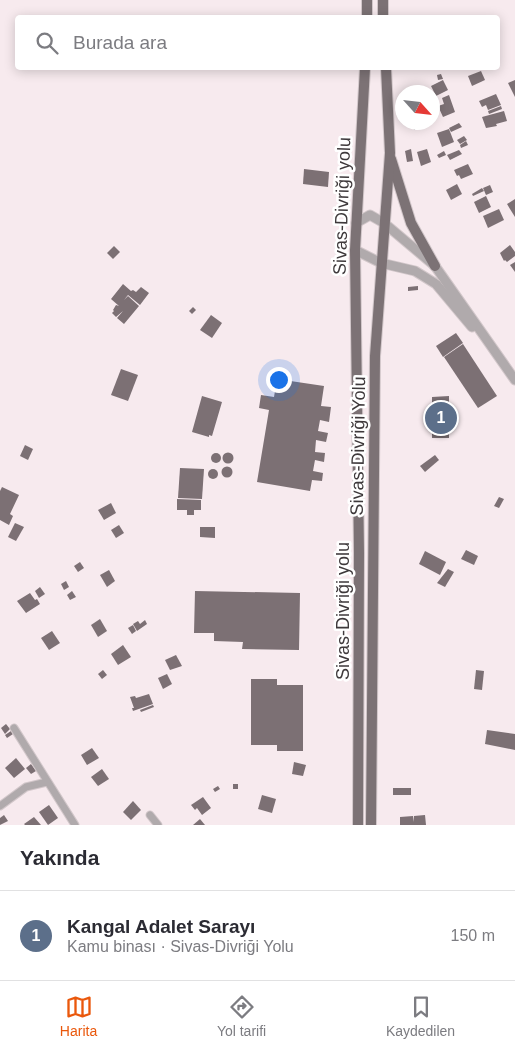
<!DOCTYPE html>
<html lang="tr">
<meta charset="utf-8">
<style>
body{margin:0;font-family:Helvetica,sans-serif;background:#f7f7f7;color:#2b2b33}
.compass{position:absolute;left:395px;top:85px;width:45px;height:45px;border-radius:50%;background:#fff;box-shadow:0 2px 12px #0003;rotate:117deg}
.you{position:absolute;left:278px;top:379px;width:18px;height:18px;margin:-12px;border:4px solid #fff;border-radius:50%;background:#1a73e8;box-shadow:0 0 0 8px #1a73e833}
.badge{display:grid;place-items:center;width:32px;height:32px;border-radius:50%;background:#ea580c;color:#fff;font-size:16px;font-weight:700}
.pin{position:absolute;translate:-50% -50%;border:2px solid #fff;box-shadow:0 1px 5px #0006}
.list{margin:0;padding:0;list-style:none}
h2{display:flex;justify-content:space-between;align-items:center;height:65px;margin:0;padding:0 20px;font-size:21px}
h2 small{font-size:16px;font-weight:400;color:#7c7c81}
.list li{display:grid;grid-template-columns:32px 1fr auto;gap:15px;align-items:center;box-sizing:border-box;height:90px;padding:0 20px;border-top:1px solid #e1e1e2}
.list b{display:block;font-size:19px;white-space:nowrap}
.list p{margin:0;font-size:16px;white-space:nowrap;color:#7c7c81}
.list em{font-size:16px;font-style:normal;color:#7c7c81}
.icon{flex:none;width:28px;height:28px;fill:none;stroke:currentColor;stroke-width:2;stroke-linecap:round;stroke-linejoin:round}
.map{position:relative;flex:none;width:515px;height:825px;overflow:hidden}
.search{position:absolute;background:#fff;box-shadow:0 2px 12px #0003;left:15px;right:15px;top:15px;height:55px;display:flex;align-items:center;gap:12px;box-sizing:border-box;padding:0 18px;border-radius:5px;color:#7c7c81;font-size:19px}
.sheet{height:155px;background:#fff}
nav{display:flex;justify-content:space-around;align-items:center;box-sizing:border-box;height:70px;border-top:1px solid #e1e1e2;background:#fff;font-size:14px;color:#7c7c81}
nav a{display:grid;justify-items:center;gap:2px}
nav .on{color:#ea580c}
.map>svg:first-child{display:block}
</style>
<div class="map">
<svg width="515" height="825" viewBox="0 0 515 825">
<rect width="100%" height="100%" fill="#f7eaee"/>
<!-- building -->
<g fill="#7c7074">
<path d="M481,71L485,80L472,86L468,76Z"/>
<path d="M441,74L443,79L438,80L437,75Z"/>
<path d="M443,80L448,90L436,96L431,86Z"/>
<path d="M515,80V97L508,83Z"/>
<path d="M423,88L425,92H410Z"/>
<path d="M496,94L501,105L488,110L486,105L482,107L479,101Z"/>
<path d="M449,95L455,112L443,117L438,106L444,104L442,98Z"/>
<path d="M501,106L502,109L489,114L488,111Z"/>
<path d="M504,111L507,121L496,124L497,126L486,128L482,117Z"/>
<path d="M412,122H424L425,126L414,130Z"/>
<path d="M459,123L462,127L451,132L449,128Z"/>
<path d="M449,129L454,142L442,147L437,133Z"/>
<path d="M464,136L467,140L460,144L457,140Z"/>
<path d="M466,141L468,145L461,148L460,145Z"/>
<path d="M411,149L413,161L407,162L405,151Z"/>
<path d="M427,149L431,162L421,166L417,152Z"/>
<path d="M459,150L462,154L450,160L447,155Z"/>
<path d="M444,151L446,155L439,158L437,155Z"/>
<path d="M468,164L473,174L461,179L459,175L457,176L454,170Z"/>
<path d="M304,169L329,172L328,187L303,184Z"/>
<path d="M457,184L462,194L451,200L446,190Z"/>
<path d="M490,185L493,192L486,195L483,188Z"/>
<path d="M482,188L484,191L473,196L472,194Z"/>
<path d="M486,196L491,207L479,213L474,202Z"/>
<path d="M515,199V217L507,204Z"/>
<path d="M499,209L504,220L488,228L483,216Z"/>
<path d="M510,245L515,252V256L507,262L505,260L504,261L500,253Z"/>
<path d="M114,246L120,252L113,259L107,253Z"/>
<path d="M515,262V272L510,265Z"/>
<path d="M123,284L131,291L133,290L136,292L141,287L149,293L140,305L128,295L124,300L128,296L139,306L124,324L117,318L123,311L116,317L112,313L114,311L113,310L116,305L119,306L111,299Z"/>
<path d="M418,286V290L408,291V287Z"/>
<path d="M193,307L196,310L192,314L189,311Z"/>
<path d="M211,315L222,323L212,338L200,330Z"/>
<path d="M456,333L463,343L443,357L436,346Z"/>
<path d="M463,344L497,396L478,408L444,357Z"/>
<path d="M121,369L138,375L128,401L111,395Z"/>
<path d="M277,379L324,386L321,406L331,407L329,422L320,420L318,431L328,433L326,442L316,440L315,452L325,453L324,462L315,460L313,471L323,473L322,481L312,480L310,491L257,482L269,410L259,408L261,395L274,397Z"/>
<path d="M202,396L222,402L212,436L209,435V437L192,432Z"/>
<path d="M449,396V411H448V415H450V421H447V426H449V438H432V426H435V421H432L431,416H435L434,411H432V397Z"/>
<path d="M25,445L33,449L28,460L20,456Z"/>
<circle cx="228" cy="458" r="5.5"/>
<circle cx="216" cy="458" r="5"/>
<path d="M435,455L439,460L425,472L420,466Z"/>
<circle cx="227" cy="472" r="5.5"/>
<path d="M180,468L204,469L202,499L178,498Z"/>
<circle cx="213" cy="474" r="5"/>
<path d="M2,487L19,495L10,514L13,516L9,525L0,520V491Z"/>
<path d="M499,497L504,499L499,508L494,506Z"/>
<path d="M177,499L201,500V510H194V515H187V510H177Z"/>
<path d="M111,503L116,513L104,520L98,510Z"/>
<path d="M15,523L24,527L16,541L8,537Z"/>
<path d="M119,525L124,533L116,538L111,530Z"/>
<path d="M200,527H215V538L200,537Z"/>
<path d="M466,550L478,556L474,565L461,559Z"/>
<path d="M425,551L446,562L440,575L419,564Z"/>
<path d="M80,562L84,568L78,572L74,566Z"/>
<path d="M448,569L454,572L445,587L437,583Z"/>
<path d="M109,570L115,581L107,587L100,575Z"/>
<path d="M66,581L69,587L64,590L61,584Z"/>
<path d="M40,587L45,594L39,598L35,591Z"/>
<path d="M72,591L76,597L70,600L67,595Z"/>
<path d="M195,591L300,593L299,650L242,649L243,642L214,641V633H194Z"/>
<path d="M30,593L35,600L37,599L40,604L26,613L17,601Z"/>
<path d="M100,619L107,631L98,637L91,625Z"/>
<path d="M145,620L147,624L137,631L133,624L138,621L140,624Z"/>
<path d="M133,625L136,631L132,634L128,628Z"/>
<path d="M52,631L60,643L49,650L41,638Z"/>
<path d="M123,645L131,657L118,665L111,654Z"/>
<path d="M176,655L182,666L170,670L165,660Z"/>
<path d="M103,670L107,675L102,679L98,674Z"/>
<path d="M476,670L484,671L482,690L474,689Z"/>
<path d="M167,674L172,684L163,689L158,678Z"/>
<path d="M251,679H277V685H303V751H277V745H251Z"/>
<path d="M149,694L153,704L133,711L132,708H134L130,697L135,696L136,698Z"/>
<path d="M153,705L154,707L141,712L140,710Z"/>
<path d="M6,724L10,729L5,734L1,728Z"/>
<path d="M487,730L515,734V750L485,744Z"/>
<path d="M11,731L13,734L7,738L5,735Z"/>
<path d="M92,748L99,758L87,765L81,755Z"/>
<path d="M16,758L25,769L14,778L5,768Z"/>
<path d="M294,762L306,765L303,776L292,774Z"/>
<path d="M31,764L36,771L31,774L26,768Z"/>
<path d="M102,769L109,779L98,786L91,777Z"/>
<rect x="233" y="784" width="5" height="5"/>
<path d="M218,786L220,789L215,792L213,789Z"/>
<rect x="393" y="788" width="18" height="7"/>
<path d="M262,795L276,799L272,813L258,809Z"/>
<path d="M203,797L211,808L202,815L197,808L195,810L191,805Z"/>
<path d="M133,801L141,810L131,820L123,812Z"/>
<path d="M49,805L58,818L48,825L39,812Z"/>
<path d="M4,815L8,821L0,825V818Z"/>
<path d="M425,815L426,825H400V817L413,816V822L414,816Z"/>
<path d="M34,817L41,825H25L24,824Z"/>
<path d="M200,819L205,825H193Z"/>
</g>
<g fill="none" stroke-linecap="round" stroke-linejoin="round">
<defs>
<g id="minor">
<path d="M14,728L75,825"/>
<path d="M0,806L26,787L47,782"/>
<path d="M150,815L158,825"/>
</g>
<g id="tertiary">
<path d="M356,223L370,215L384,223L435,266L515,380"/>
<path d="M355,250L381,263L415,271L436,284L472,327"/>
</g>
<g id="primary">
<path d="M367,18V0"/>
<path d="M383,18V0"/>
<path d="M391,159L411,223L435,266"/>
<path d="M358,825L359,553L355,250L365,68"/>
<path d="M371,825L375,356L390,153L386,68"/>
</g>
</defs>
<!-- minor casing -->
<use href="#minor" stroke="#d2c7ca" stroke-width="9"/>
<!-- tertiary casing -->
<use href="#tertiary" stroke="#d2c7ca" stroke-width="11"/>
<!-- primary casing -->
<use href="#primary" stroke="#d2c7ca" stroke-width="12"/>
<!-- minor -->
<use href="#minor" stroke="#b0aaac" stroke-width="7"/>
<!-- tertiary -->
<use href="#tertiary" stroke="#b0aaac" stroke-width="9"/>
<!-- primary -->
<use href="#primary" stroke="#7c7275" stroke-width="10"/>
</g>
<g text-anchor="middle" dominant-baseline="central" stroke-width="5" stroke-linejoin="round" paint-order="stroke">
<!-- street labels -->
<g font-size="18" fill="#3e393b" stroke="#fff">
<text transform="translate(342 206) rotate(-88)">Sivas-Divriği yolu</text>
<text transform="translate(358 446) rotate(-89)">Sivas-Divriği Yolu</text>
<text transform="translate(343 611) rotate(-90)">Sivas-Divriği yolu</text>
</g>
</g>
</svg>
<svg class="compass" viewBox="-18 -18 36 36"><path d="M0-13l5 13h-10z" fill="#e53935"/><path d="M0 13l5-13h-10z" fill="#7c7c81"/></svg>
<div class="you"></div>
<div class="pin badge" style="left:441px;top:418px;background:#5c6f8a">1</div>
<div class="search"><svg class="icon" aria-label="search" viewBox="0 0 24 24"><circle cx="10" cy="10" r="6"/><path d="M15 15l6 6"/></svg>Burada ara</div>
</div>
<section class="sheet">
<h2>Yakında<small></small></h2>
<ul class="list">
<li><span class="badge" style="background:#5c6f8a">1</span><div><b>Kangal Adalet Sarayı</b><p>Kamu binası · Sivas-Divriği Yolu</p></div><em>150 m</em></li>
</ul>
</section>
<nav>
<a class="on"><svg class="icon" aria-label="map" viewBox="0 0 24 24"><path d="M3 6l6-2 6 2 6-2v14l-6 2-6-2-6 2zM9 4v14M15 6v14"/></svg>Harita</a>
<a><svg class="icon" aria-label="directions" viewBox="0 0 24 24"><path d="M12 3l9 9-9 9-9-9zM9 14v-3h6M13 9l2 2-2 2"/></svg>Yol tarifi</a>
<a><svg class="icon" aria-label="saved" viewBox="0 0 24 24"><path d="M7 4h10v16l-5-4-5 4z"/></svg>Kaydedilen</a>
</nav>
